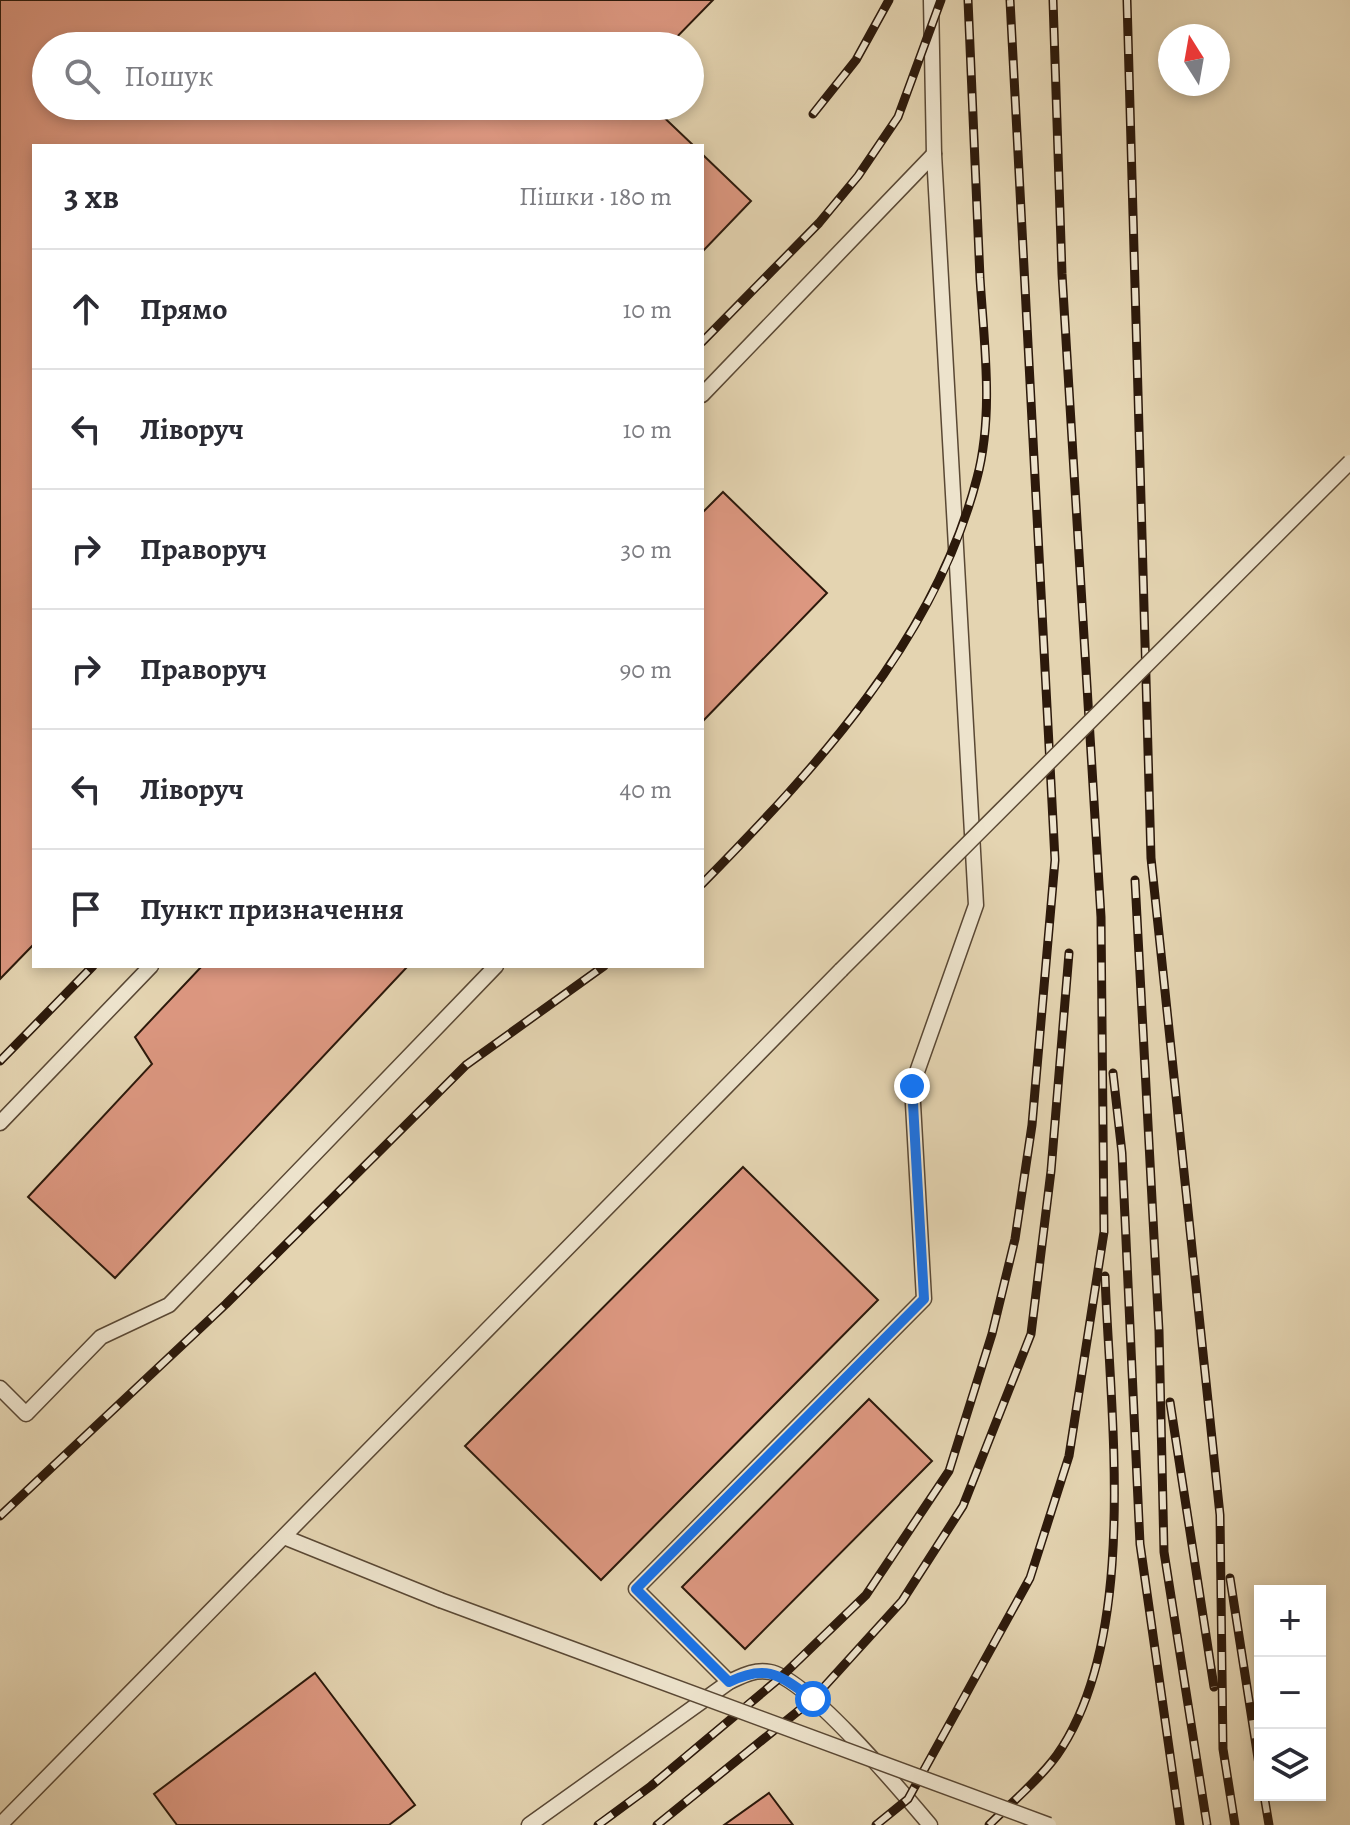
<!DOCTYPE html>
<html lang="uk">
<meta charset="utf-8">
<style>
body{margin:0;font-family:Alegreya,serif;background:#f2f2f3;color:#2b2b33}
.controls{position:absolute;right:24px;bottom:24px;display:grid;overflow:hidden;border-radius:0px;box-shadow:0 4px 12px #0003}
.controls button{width:72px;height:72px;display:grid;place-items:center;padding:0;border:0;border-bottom:2px solid #e1e1e2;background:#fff;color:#2b2b33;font:40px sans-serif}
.compass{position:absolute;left:1158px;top:24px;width:72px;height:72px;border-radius:50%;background:#fff;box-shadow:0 4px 12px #0003;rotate:349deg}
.stop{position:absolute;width:24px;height:24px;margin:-18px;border:6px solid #1a73e8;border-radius:50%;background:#fff}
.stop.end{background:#1a73e8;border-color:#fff;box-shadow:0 2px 8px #0008}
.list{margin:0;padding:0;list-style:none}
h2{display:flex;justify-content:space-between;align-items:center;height:104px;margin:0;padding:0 32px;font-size:34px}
h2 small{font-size:26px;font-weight:400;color:#7c7c81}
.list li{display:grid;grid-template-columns:52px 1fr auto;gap:24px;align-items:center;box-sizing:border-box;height:120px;padding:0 32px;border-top:2px solid #e1e1e2}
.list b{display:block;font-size:30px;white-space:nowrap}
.list em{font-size:26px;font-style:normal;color:#7c7c81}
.icon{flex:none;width:44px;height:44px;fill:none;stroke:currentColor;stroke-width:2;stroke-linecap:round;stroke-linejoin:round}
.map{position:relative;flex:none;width:1350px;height:1825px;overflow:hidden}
.search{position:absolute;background:#fff;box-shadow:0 4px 12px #0003;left:32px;top:32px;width:672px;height:88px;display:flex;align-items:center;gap:20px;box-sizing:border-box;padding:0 28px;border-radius:44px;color:#7c7c81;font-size:30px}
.panel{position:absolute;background:#fff;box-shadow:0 4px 12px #0003;left:32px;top:144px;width:672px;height:824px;border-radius:0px}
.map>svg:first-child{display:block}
</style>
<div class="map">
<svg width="1350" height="1825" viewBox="0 0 1350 1825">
<rect width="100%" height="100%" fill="#e4d4b1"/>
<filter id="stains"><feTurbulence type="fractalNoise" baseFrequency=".0025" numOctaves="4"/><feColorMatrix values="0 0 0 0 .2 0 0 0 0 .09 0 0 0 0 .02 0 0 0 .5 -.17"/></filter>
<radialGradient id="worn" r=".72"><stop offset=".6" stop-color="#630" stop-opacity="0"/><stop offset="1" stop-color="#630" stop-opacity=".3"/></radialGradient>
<!-- building -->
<g fill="#dc9780" stroke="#2c190b" stroke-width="2">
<path d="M0,0H713L668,46H46V106H652L694,146H34V944L0,979Z"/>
<path d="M702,154L751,201L702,252Z"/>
<path d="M723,492L827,593L702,722V513Z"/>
<path d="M202,966H408L115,1278L28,1197L152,1064L135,1037Z"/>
<path d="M743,1167L878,1300L601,1580L465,1446Z"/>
<path d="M869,1399L932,1461L745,1649L682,1587Z"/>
<path d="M315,1673L415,1805L389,1825H177L154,1794Z"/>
<path d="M769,1793L793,1825H724Z"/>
</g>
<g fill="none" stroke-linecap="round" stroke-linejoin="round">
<defs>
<g id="service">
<path d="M702,395L934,154"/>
<path d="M0,1123L151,966"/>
<path d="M0,1388L26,1414L101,1337L169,1305L496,966"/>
<path d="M284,1537L440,1600"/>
<path d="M729,1682L636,1589L924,1299L912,1086L976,905L934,154L931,0"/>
<path d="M0,1825L841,970"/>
<path d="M529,1825L729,1682C742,1676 754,1669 770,1672C808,1679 902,1792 930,1825"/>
</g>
</defs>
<!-- service casing -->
<use href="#service" stroke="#5a4834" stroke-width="17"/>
<!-- service -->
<use href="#service" stroke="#ede3cc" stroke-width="14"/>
<defs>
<g id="rail">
<path d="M1127,0L1151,858L1220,1515L1223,1749L1235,1825"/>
<path d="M813,114L856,60L889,0"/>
<path d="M702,342L819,223L858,176L898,117L941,0"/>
<path d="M1135,880L1159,1331L1164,1552L1207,1825"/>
<path d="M702,884C816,768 935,640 977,478C994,414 984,343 980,278C976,186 972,93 968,0"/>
<path d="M0,1061L93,966"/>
<path d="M1113,1073L1122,1153L1140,1544L1180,1825"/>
<path d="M1170,1402L1214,1687"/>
<path d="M0,1516L226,1304L466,1065L604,966"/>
<path d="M1230,1578L1260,1771"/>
<path d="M1264,1795L1269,1825"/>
<path d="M598,1825L651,1786L781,1677L866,1595L949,1471L992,1334L1015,1239L1032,1125L1055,860L1010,0"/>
<path d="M657,1825L813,1699L902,1601L963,1506L1031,1334L1051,1171L1069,953"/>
<path d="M876,1825L908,1799L1030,1578L1069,1456L1104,1232L1101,917L1062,274L1053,0"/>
<path d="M989,1825C1011,1803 1039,1780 1057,1755C1140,1636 1110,1415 1105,1276"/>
</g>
</defs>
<!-- rail casing -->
<use href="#rail" stroke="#2c190b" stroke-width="9"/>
<!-- rail -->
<use href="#rail" stroke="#ede3cc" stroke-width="6" stroke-dasharray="18" stroke-linecap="butt"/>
<defs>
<g id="service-bridge">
<path d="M841,970L1350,462"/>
<path d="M440,1600L1049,1825"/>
</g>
</defs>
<!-- service-bridge casing -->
<use href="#service-bridge" stroke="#5a4834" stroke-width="17" stroke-linecap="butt"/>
<!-- service-bridge -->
<use href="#service-bridge" stroke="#ede3cc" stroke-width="14"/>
</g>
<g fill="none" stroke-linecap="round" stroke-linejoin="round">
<!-- route -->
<path stroke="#1a73e8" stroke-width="10" d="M813,1699C780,1676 768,1663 729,1682L636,1589L924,1299L912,1086"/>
</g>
<rect width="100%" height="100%" filter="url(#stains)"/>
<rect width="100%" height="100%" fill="url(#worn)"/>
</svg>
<div class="controls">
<button>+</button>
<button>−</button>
<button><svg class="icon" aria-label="layers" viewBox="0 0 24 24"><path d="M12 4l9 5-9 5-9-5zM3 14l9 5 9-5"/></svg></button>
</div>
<svg class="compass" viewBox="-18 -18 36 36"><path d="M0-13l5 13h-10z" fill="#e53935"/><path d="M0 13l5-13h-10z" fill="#7c7c81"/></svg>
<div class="stop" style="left:813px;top:1699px"></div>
<div class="stop end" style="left:912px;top:1086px"></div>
<div class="search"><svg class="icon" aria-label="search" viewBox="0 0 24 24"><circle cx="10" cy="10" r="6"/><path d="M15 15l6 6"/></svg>Пошук</div>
<section class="panel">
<h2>3 хв<small>Пішки · 180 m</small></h2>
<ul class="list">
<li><svg class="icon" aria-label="ahead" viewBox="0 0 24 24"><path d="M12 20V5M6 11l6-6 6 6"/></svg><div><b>Прямо</b></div><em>10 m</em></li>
<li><svg class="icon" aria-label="left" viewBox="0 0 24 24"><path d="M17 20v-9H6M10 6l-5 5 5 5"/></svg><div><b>Ліворуч</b></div><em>10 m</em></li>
<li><svg class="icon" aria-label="right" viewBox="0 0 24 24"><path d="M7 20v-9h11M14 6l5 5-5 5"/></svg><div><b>Праворуч</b></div><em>30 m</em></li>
<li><svg class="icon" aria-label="right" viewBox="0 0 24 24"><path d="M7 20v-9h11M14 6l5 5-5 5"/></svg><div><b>Праворуч</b></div><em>90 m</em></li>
<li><svg class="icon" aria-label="left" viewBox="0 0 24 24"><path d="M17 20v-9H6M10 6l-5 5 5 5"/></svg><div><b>Ліворуч</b></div><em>40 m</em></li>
<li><svg class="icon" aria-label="arrive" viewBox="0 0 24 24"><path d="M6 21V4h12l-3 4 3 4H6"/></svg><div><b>Пункт призначення</b></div></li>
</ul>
</section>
</div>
